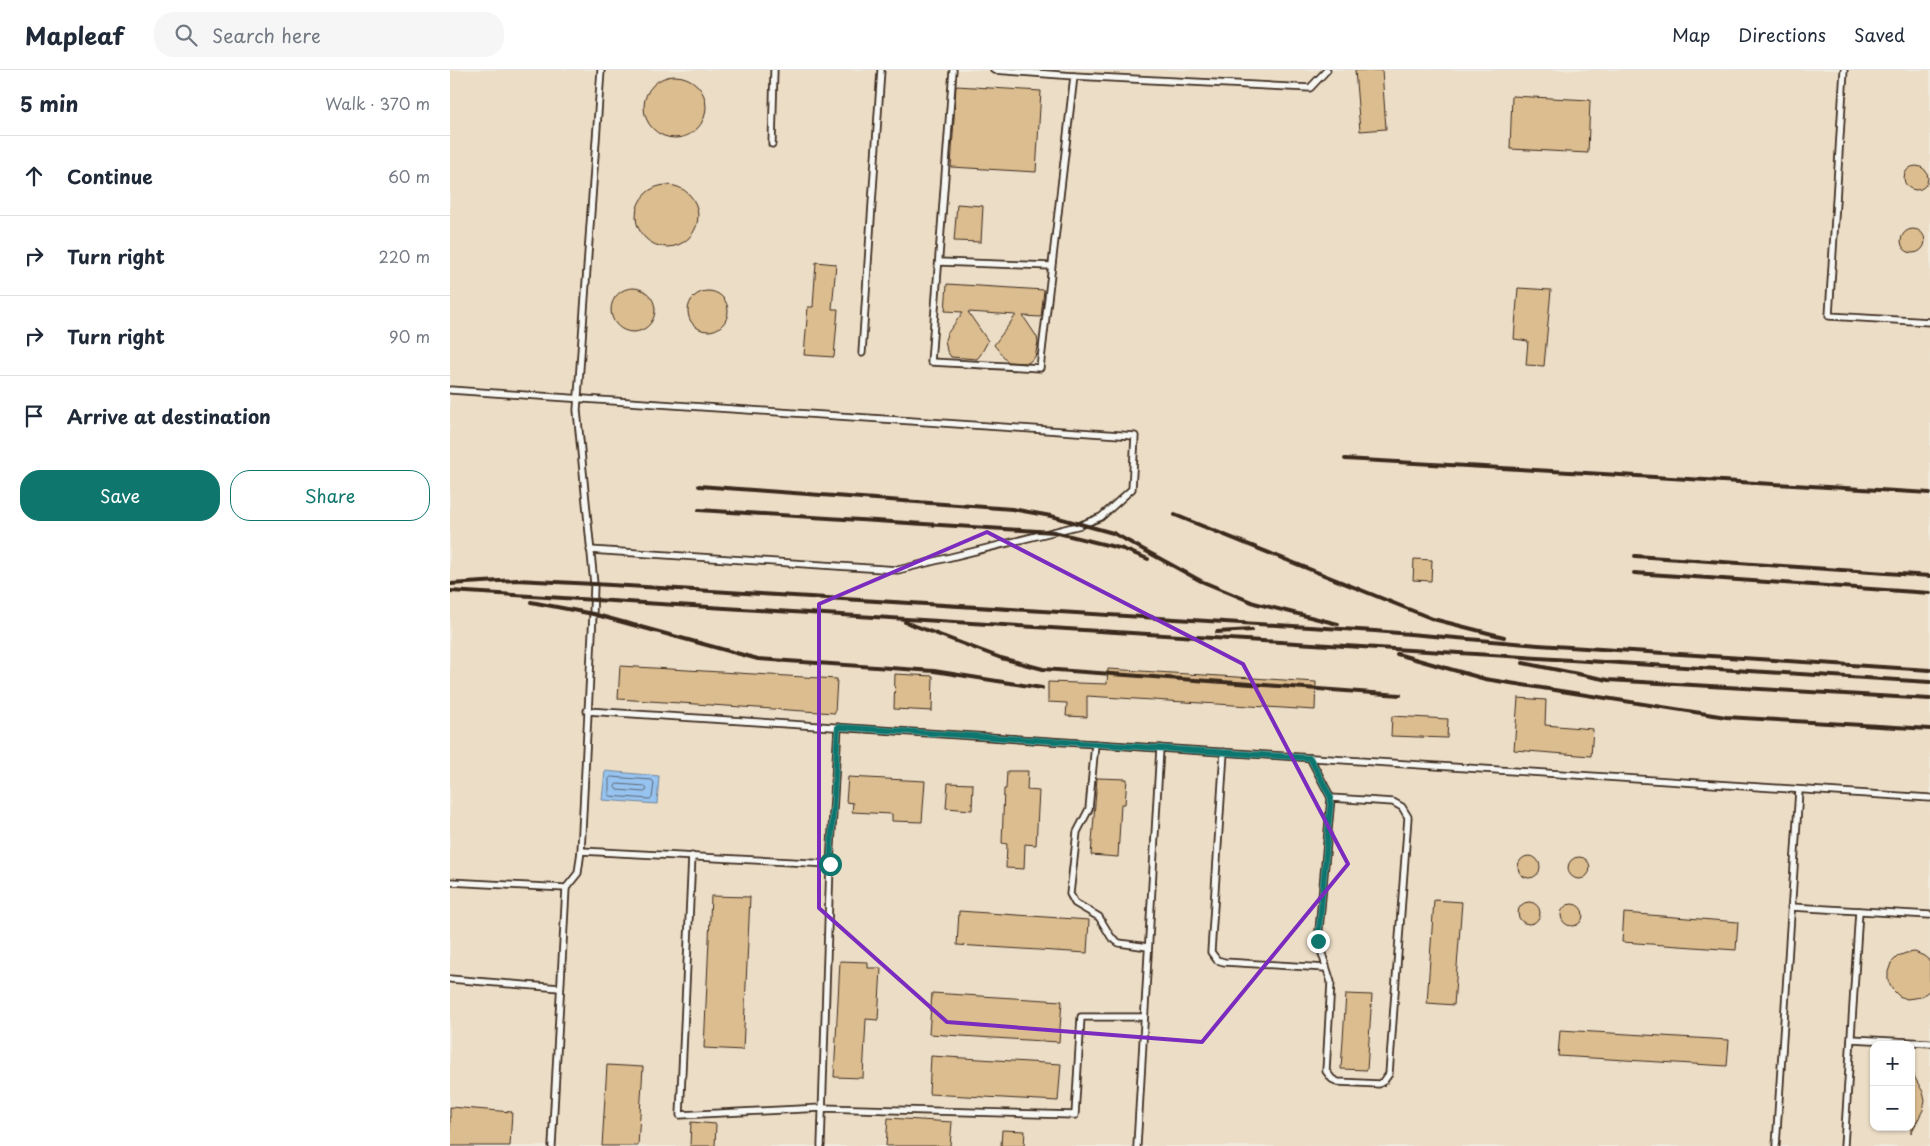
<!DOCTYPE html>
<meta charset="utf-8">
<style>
body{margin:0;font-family:"Playpen Sans",sans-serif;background:#f6f6f7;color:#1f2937}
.controls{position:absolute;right:15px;bottom:15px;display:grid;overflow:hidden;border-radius:10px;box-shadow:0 1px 4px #0004}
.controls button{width:45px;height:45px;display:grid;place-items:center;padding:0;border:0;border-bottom:1px solid #e0e1e3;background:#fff;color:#1f2937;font:25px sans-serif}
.stop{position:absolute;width:15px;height:15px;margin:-11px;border:4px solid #0f766e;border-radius:50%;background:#fff}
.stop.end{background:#0f766e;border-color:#fff;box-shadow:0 1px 5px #0008}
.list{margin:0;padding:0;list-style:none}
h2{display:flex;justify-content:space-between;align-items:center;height:65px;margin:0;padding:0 20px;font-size:21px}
h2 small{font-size:16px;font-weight:400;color:#747a83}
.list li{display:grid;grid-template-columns:32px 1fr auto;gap:15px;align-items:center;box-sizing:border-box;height:80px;padding:0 20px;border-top:1px solid #e0e1e3}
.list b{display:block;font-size:19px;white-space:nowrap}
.list em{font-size:16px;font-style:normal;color:#747a83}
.actions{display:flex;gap:10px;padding:15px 20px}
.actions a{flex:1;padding:11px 0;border:1px solid #0f766e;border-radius:20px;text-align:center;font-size:18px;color:#0f766e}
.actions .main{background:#0f766e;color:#fff}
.icon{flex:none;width:28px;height:28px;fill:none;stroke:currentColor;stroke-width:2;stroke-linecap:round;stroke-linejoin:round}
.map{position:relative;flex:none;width:1480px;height:1076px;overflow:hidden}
header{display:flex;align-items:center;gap:30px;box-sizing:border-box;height:70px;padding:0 25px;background:#fff;border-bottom:1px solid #e0e1e3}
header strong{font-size:24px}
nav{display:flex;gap:28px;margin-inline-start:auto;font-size:18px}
.search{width:350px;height:45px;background:#f6f6f7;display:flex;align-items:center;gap:12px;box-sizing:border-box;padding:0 18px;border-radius:20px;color:#747a83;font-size:19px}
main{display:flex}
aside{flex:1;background:#fff}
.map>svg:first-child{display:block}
</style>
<header>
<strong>Mapleaf</strong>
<div class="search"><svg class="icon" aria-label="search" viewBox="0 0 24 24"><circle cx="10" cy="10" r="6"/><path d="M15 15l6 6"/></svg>Search here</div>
<nav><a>Map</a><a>Directions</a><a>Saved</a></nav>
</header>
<main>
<aside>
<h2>5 min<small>Walk · 370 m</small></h2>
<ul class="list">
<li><svg class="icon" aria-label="ahead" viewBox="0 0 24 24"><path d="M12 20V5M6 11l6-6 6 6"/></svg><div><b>Continue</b></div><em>60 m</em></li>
<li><svg class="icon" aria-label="right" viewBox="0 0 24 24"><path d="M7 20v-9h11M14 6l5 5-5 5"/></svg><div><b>Turn right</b></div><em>220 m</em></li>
<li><svg class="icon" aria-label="right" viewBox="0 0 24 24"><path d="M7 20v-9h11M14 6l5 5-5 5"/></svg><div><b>Turn right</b></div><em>90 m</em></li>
<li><svg class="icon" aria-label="arrive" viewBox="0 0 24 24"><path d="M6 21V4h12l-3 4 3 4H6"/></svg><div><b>Arrive at destination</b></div></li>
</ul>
<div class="actions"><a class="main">Save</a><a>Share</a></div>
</aside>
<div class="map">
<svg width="1480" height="1076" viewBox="0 0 1480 1076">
<rect width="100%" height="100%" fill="#f1ebde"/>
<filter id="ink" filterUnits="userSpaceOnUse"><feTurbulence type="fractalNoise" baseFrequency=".02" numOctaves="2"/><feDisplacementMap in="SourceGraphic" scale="10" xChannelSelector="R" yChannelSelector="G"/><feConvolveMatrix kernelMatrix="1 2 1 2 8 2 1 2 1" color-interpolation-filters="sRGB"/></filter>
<g filter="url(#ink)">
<!-- built -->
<path fill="#ebddc6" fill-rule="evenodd" d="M0,0H1480V1076H0ZM1424,975H1461V1057H1424Z"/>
<!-- water -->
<path fill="#96c3f0" stroke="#72869c" d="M155,701L209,706L207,734L152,730Z"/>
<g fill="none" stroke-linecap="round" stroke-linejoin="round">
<!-- shore -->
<g stroke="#5f6772" stroke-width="1">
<path d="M161,707L202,710L204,713L202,728L200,729L159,726V709Z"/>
<path d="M167,714L195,716L197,720L194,722L167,720L165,717Z"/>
</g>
</g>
<!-- building -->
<g fill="#dcbd8f" stroke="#3b2a1e">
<path d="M905,0H932L936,59L910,61Z"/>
<circle cx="225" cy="37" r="31"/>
<path d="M506,16L591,21L586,102L501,97Z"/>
<path d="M1062,26L1140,30L1138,83L1060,79Z"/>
<circle cx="1466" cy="108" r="12"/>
<circle cx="217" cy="146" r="31"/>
<path d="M507,134L533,136L531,172L504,171Z"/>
<circle cx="1463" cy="171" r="12"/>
<path d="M366,192L386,194L382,239H388L384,287L354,285L358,237H363Z"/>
<path d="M497,214L594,220L591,247L573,246L587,267L588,272L585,287L578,293L558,292L544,275L566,245L518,242L538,271L531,284L527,289L501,287L497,281L495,270L497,264L513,242L495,241Z"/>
<path d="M1068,218L1101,220L1094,296L1076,295L1078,271L1064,269Z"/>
<circle cx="183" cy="240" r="22"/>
<circle cx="258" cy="241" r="20"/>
<path d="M964,489L982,490L981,511L963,510Z"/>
<path d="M170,596L387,609L385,643L168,629Z"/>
<path d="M658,599L866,612L865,640L637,626V647L616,646L617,633L598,632V612L657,614Z"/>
<path d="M445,604L483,606L482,641L444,639Z"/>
<path d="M1068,628L1096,630L1095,655L1143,659L1141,686L1064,680Z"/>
<path d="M942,646L998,649L997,668L941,666Z"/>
<path d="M557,701H578L577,720L589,721L586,775L575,774L574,799L556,798L557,774L552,773L554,719H556Z"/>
<path d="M398,707L475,711L472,752L442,751V744L402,742L403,733L396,732Z"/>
<path d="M647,708L677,709L675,734H671L668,787L641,785Z"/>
<path d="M498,713L523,714L522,740L496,738Z"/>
<circle cx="1079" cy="797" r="11"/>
<circle cx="1129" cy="798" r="11"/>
<path d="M261,826L300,827L293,980L254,978Z"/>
<path d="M984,830L1012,832L1004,935L977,933Z"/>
<circle cx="1079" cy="843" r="11"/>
<circle cx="1122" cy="845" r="11"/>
<path d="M509,841L639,850L637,883L507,875Z"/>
<path d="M1174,843L1288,852L1286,880L1172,872Z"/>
<path d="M1465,882L1474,886L1480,891V920L1471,927L1457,929L1449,926L1442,919L1438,911V902L1441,893L1448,886L1456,883Z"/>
<path d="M390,891L418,892V898H431L428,950L416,949L413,1008L384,1007Z"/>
<path d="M482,923L612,931L609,972L479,964Z"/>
<path d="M896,924L922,925L917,1000L891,999Z"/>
<path d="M1110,960L1279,970L1277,996L1108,986Z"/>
<path d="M481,986L611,994L608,1031L479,1024Z"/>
<path d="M157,995L193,997L188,1076H152Z"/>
<path d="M1461,1001L1473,1022L1475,1031L1473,1040L1461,1063Z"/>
<path d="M0,1037L62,1042L60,1076H0Z"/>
<path d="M438,1048L502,1052L500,1076H436Z"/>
<path d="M241,1052L266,1054L265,1076H240Z"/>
<path d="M552,1060L575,1061L574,1076H551Z"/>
</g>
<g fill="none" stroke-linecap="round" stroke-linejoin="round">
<defs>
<g id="lane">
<path d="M503,0L481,292L590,298L624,6L544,0"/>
<path d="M1394,0L1379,246L1480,252"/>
<path d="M624,6L860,18L877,0"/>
<path d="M322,74L324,0"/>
<path d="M489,192L601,196"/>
<path d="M412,283L431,0"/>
<path d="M0,320L685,366L682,419L651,447L631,455L448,500L140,480"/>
<path d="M137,641L1480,728"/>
<path d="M645,674L639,739L627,762L620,824L625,833L649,847L661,867L669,873L698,877"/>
<path d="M774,682L761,882L767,890L774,892L876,898"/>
<path d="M860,688L881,728L943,732L952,737L958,747L939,1004L934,1011L929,1014L888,1012L882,1009L876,1001L881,912L868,871L881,728"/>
<path d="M131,781L380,794L388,657"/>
<path d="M242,786L230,1045L372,1038L625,1045L631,947H694"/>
<path d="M0,812L116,818"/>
<path d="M1341,837L1480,845"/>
<path d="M0,909L110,918"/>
<path d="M1401,969L1480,973"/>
<path d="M102,1076L116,818L128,803L131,781L143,544L144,514L127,340L151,0"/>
<path d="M371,1076L380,794"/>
<path d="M687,1076L710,678"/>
<path d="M1326,1076L1349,720"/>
<path d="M1394,1076L1409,841"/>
</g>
</defs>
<!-- lane casing -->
<use href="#lane" stroke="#3b2a1e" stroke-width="9"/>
<!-- lane -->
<use href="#lane" stroke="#f6f6f2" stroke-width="5.5"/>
<!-- rail -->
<g stroke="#3b2a1e" stroke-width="4">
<path d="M895,389L1480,423"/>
<path d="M249,416L562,439L601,446L663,463L751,511L804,533L888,554"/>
<path d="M249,440L604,462L673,479L698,489"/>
<path d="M725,445L983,549L1054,567"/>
<path d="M1185,486L1480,506"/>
<path d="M1184,503L1480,523"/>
<path d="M0,514L67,510L144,514L925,561L1088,575L1480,600"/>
<path d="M0,521L1480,612"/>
<path d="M81,532L143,544L308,589L484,601L592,618"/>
<path d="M455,552L551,588L593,599L950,625"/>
<path d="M767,562L802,560"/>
<path d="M947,584L1035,609L1276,647L1480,659"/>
<path d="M1073,593L1158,610L1480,629"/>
</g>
</g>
</g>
<g fill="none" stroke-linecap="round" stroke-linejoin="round" filter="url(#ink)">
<!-- route -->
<path stroke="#0f766e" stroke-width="6" d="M380,794L388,657L860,688L881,728L868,871"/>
</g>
<!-- marked area -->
<path fill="none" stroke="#7b2cbf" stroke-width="4" stroke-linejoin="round" d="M537,462L793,594L898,794L752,972L497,952L369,838V534Z"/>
</svg>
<div class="controls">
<button>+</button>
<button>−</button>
</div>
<div class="stop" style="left:380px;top:794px"></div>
<div class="stop end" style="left:868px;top:871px"></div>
</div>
</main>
